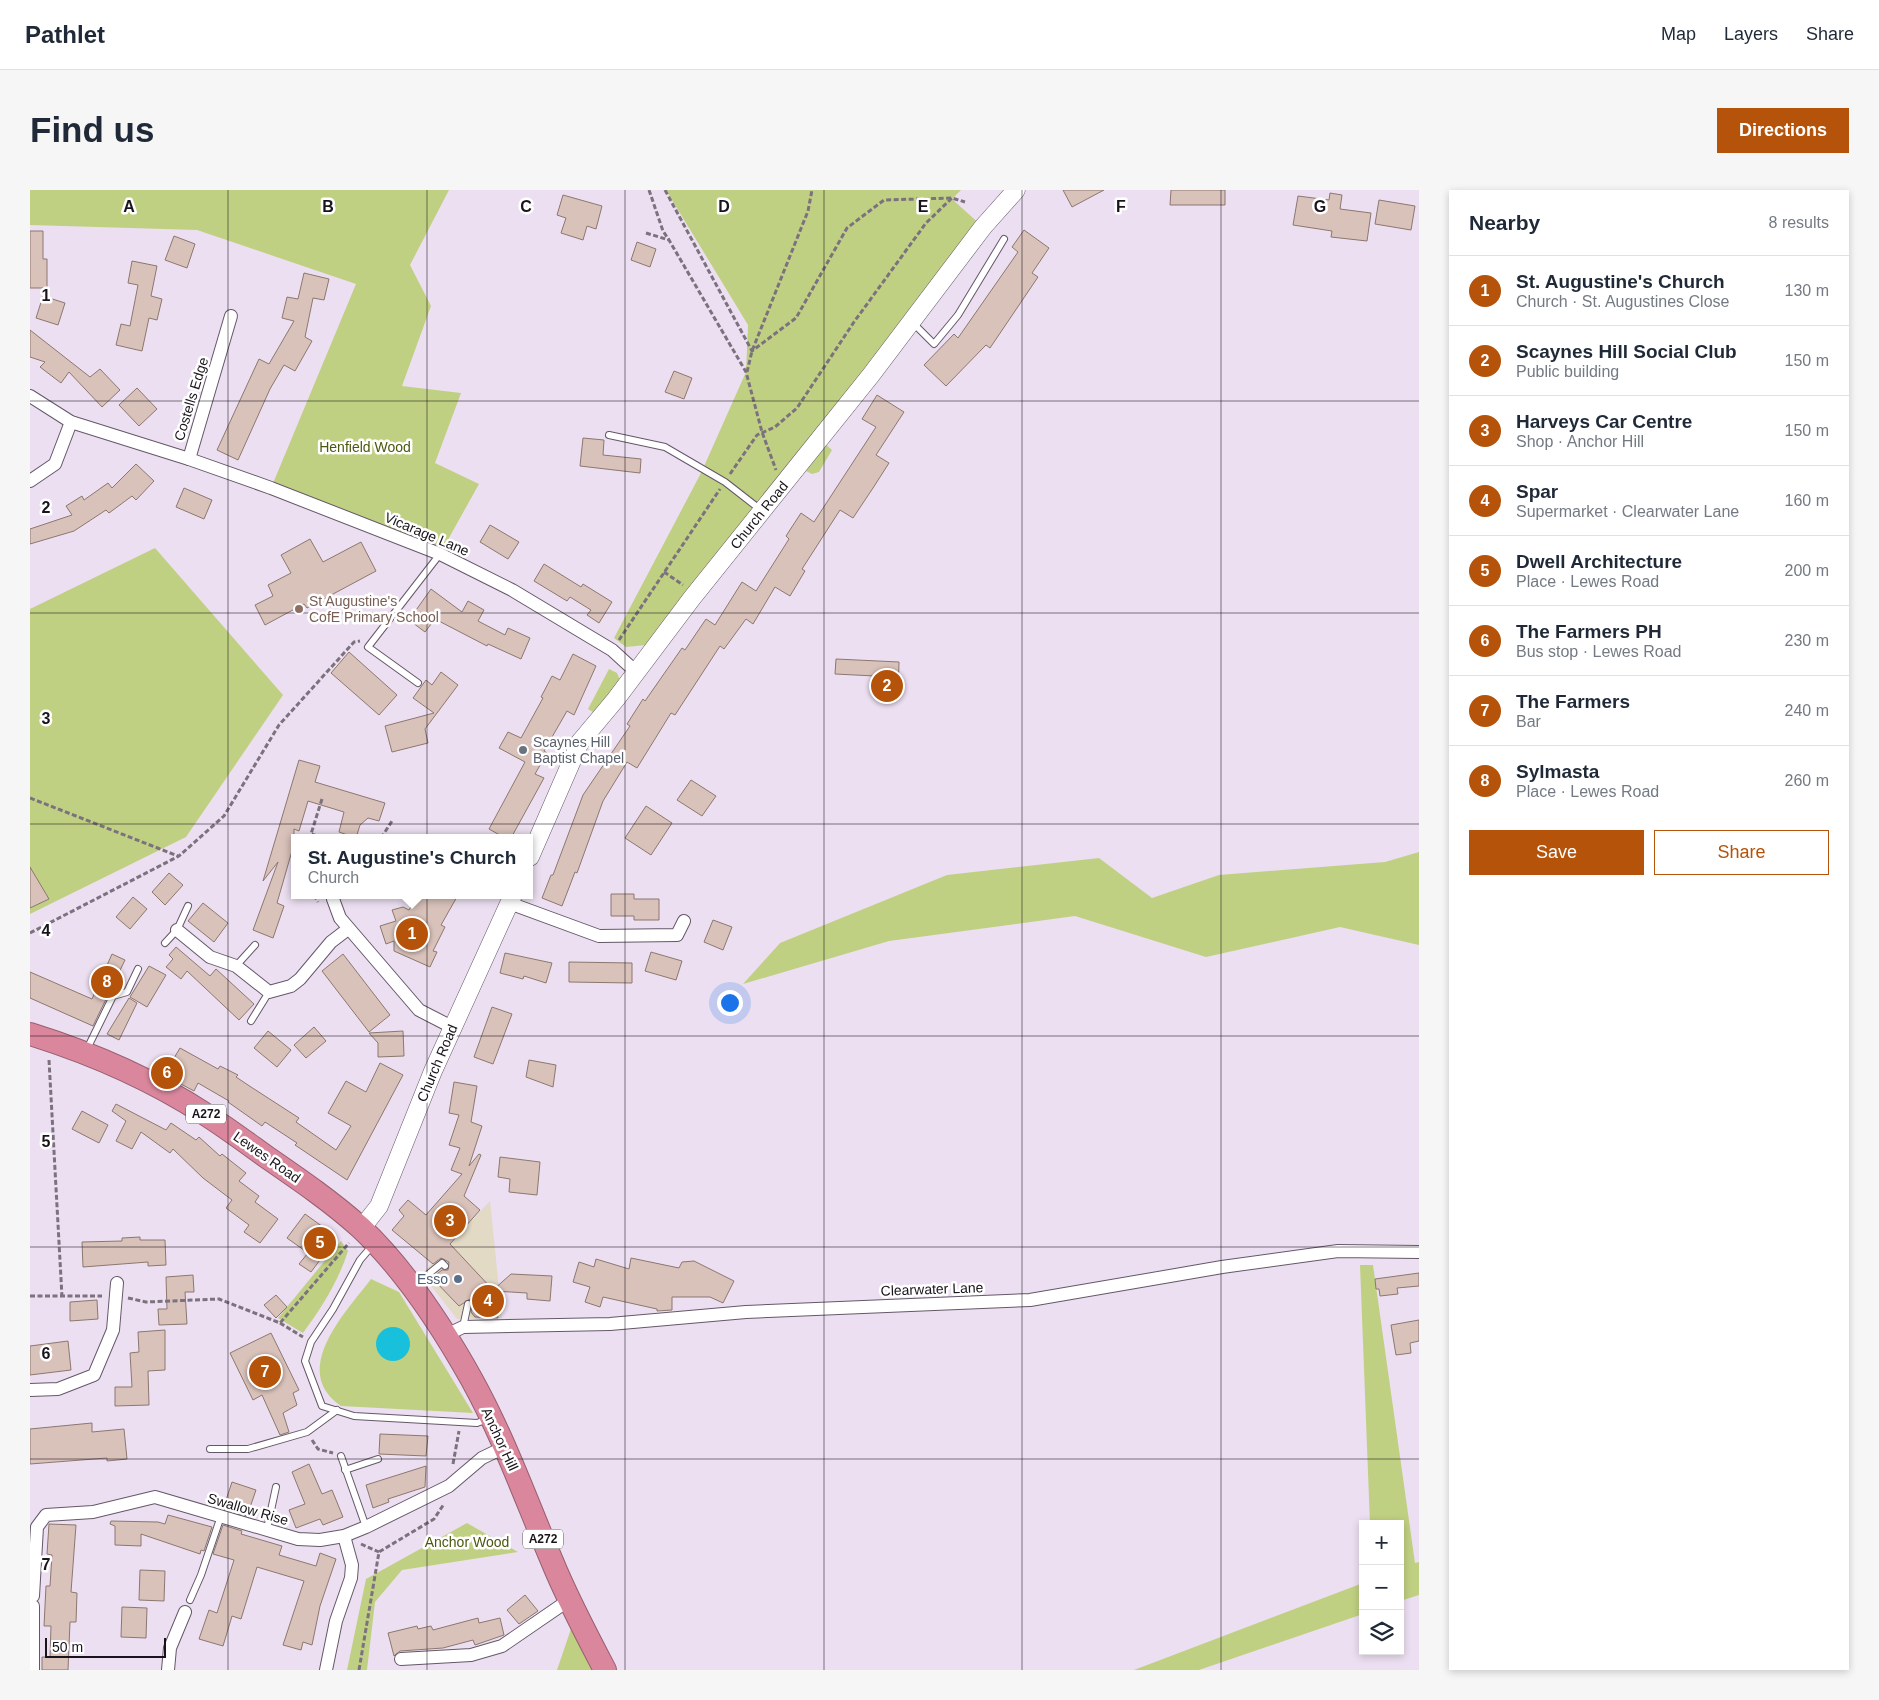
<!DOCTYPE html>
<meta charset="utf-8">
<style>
body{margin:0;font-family:Arial,sans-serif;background:#f6f6f7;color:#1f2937}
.controls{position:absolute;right:15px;bottom:15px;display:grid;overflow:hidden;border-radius:0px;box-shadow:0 2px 8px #0003}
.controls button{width:45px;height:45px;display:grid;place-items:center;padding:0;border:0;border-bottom:1px solid #e0e1e3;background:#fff;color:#1f2937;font:25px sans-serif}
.scale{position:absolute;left:15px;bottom:12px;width:121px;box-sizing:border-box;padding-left:5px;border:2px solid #19141a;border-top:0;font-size:14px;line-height:18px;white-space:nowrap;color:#19141a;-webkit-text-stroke:4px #fff;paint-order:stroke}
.you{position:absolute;left:699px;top:812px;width:18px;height:18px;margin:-12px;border:4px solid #fff;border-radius:50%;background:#1a73e8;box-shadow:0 0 0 8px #1a73e833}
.badge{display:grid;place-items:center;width:32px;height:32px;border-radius:50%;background:#b45309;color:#fff;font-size:16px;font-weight:700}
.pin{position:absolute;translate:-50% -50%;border:2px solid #fff;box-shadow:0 1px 5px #0006}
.popup{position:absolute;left:261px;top:644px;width:242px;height:65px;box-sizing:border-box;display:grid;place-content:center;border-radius:0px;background:#fff;filter:drop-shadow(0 1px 4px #0005);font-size:16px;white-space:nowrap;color:#747a83}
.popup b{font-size:19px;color:#1f2937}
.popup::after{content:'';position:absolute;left:50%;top:100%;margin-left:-10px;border:10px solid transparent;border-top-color:#fff}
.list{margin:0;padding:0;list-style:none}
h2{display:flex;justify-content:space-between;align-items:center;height:65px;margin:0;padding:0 20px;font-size:21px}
h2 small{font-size:16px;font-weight:400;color:#747a83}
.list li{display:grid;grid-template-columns:32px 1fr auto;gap:15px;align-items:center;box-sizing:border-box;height:70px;padding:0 20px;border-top:1px solid #e0e1e3}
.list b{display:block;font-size:19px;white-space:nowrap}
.list p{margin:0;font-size:16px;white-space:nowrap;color:#747a83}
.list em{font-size:16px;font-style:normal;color:#747a83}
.actions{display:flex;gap:10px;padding:15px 20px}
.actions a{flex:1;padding:11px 0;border:1px solid #b45309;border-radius:0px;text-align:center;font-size:18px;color:#b45309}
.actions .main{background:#b45309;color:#fff}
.icon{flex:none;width:28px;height:28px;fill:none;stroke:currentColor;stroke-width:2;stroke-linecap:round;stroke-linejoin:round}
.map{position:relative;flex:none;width:1389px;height:1480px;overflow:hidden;border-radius:0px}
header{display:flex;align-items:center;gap:30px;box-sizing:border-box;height:70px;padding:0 25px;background:#fff;border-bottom:1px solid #e0e1e3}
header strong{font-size:24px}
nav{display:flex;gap:28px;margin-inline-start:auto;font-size:18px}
.intro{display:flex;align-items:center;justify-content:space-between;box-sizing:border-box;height:120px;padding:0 30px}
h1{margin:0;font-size:35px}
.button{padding:12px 22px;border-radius:0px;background:#b45309;color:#fff;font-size:18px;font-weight:700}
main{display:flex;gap:30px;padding:0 30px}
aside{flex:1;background:#fff;border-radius:0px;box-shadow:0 2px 8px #0003}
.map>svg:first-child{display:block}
</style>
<header>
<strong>Pathlet</strong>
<nav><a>Map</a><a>Layers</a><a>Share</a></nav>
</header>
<div class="intro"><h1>Find us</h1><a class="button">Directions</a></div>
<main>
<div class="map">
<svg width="1389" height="1480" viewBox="0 0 1389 1480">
<rect width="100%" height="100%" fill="#ecdff1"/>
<!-- commercial -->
<path fill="#e2dac5" d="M460,1011L472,1128L427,1129L392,1084Z"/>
<!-- green -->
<g fill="#c0d082">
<path d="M0,0H419L380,75L401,116L372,196L431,203L405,273L449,294L410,364L241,298L326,94L167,40L0,35Z"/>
<path d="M636,0H931L922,9L953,37L626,454L596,457L584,448L671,283L716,182L718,135Z"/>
<path d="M794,253L802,260L789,282L782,284L776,281Z"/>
<path d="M125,358L253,505L156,647L0,724V419Z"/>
<path d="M579,479L587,483L590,490L571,527L558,519Z"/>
<path d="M1389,662V755L1310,737L1176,767L1045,726L859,751L713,794L750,753L917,685L1069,668L1122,708L1189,685L1355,672Z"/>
<path d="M311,1051L318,1061C308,1092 292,1117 273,1143L248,1128Z"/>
<path d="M1330,1075H1343L1385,1373L1389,1372V1405L1370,1411V1334H1340Z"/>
<path d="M341,1089L369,1102L443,1223L311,1216C259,1180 316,1122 341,1089Z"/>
<path d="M437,1333L488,1362L372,1380L345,1412L337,1480H317L336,1389Z"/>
<path d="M1333,1393V1424L1169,1480H1104Z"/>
<path d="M544,1430L571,1480H527Z"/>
</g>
<!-- water -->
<circle fill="#18c0db" cx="363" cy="1154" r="17"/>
<!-- building -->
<g fill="#d9c2ba" stroke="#8c7770">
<path d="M1033,0H1074L1042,17Z"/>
<path d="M1141,0H1195V15H1140Z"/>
<path d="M1300,3L1312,5L1310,19L1341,23L1337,51L1301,47L1302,41L1263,35L1268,6L1299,10Z"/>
<path d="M533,5L572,16L566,39L557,36L553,50L531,43L536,28L527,25Z"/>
<path d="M1349,10L1385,16L1381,40L1345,34Z"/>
<path d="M994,40L1019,58L1002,83L1008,87L960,158L956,155L916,196L894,175L924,144L928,148L988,62L982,57Z"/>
<path d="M0,41H13V69H17V98H0Z"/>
<path d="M144,46L165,54L157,78L135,70Z"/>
<path d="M607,52L626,59L620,77L601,70Z"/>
<path d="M102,71L127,76L121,106L132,109L127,130L119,128L112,161L86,155L91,134L100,136L108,95L98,93Z"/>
<path d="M274,83L299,89L294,110L283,108L275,147L282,151L265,181L254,175L240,199L208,270L187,260L229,169L239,174L264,131L252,128L257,107L268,109Z"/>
<path d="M13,106L35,113L28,135L6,128Z"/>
<path d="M0,140L60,187L70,179L90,200L72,217L39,182L31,193L10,177L15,172L0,167Z"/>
<path d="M644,181L662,188L654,209L635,202Z"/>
<path d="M107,198L127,219L109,236L89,215Z"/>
<path d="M847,205L874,222L846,265L859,273L843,298L823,328L810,320L772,379L775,381L760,406L745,397L723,434L716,429L694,459L690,456L645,525L641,523L607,578L597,572L573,611L547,683L545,682L532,716L512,708L521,685H523L553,605L600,536L597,534L613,509L615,511L652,458L655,460L676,429L685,435L712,392L726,401L759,349L756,346L771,323L784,332L846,237L832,229Z"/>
<path d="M553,248L574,250L573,265L611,269L610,283L550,276Z"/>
<path d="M106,274L124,291L106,310L102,306L79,323L76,320L44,341L0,354V339L42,325L36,316L52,306L54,310L78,293L82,298Z"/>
<path d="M154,298L182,310L174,329L146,317Z"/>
<path d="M460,335L489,352L478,369L450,352Z"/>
<path d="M280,349L293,372L331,352L346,381L277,418L274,414L235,435L225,415L243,406L238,395L261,383L251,365Z"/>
<path d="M514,374L551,397L553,394L582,412L569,433L557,425L561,420L540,407L537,411L504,391Z"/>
<path d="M401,399L432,422L438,411L454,420L448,431L475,445L478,438L500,448L491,469L458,454L457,456L405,429L395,442L379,430Z"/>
<path d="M319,462L367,505L349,525L301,483Z"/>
<path d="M543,464L566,476L544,525L537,521L514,561L517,563L505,584L514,588L481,648H475L459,639L495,572L469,558L478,542L491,548L513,508L511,507L522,486L530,490Z"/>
<path d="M806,469L869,472L868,505H845V486L805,484Z"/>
<path d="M411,482L428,495L395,539L398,553L362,562L355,536L404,523L383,508L396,490L402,495Z"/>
<path d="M269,570L290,576L285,592L355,613L349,631L338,628L330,635L326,648L309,642L314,622L278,611L269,641L264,639V654L247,713L254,716L243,748L223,740L248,672L233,691Z"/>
<path d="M661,590L686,606L672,626L647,610Z"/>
<path d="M616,616L642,633L621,665L595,648Z"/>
<path d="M0,677L19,709L0,718Z"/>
<path d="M139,683L153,695L135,715L122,702Z"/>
<path d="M581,704H604V709H629V730H604V726H581Z"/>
<path d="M387,705H428L411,735L415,737L403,761L407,762L400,777L364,761V751L356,754L350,736L366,731L362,720L373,717L379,720Z"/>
<path d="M103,707L117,719L100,739L86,727Z"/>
<path d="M173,713L198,733L184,752L158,731Z"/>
<path d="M683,730L702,737L693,760L674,752Z"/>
<path d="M146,757L180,786L186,779L224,814L209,830L157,781L151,789L136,777L143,769L139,765Z"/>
<path d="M621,762L652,771L646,790L615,781Z"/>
<path d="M475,763L522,773L516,793L494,786L493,789L470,783Z"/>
<path d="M82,764L95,770L63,836L0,808V782L62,809Z"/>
<path d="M313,764L360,825L339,842L292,781Z"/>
<path d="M539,772L602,773V793L539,792Z"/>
<path d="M119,776L136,785L117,817L100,807Z"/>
<path d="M99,808L107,813L89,850L77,844Z"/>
<path d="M462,817L482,824L463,874L444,867Z"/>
<path d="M284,837L296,851L276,868L264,855Z"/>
<path d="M238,841L261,860L247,877L224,858Z"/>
<path d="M373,841L374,866L348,867V853L339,843Z"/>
<path d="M150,858L188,879L190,876L208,885L206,887L221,897L269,928L266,932L306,960L321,936L298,923L316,891L336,902L350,873L373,885L317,990L265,955L267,953L235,932L232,936L198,912L199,911L168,893L164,901L134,885Z"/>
<path d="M499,870L526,875L523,897L496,887Z"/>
<path d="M424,892L447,896L441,932L452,936L439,976L449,964L451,965L434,1006L450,1020L420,1054L463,1100L481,1084L522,1086L520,1111L497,1109V1103L464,1101L468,1128L445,1127L441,1122L443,1113L440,1109L429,1116L402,1088L412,1080H418L419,1072L411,1068L403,1074L362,1040L374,1026L369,1020L378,1010L396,1025L432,984L421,980L430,958L419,955L429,925L419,923Z"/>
<path d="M86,914L136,940L141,933L166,950L169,947L190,966L192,964L216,983L209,991L229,1006L225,1012L248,1029L230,1053L214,1042L219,1035L196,1018L202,1010L173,988L143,959L140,963L111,942L102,959L86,951L96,931L82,921Z"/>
<path d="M52,921L78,935L69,953L42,939Z"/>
<path d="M470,967L510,972L507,1005L479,1002L480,989L468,987Z"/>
<path d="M275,1024L307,1047L281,1082L269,1074L278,1063L257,1048Z"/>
<path d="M110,1047V1050H135L136,1075L118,1076V1072L53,1077L52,1052L92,1051V1048Z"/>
<path d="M601,1068L649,1078L652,1072L664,1071L704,1091L693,1113L680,1107H642V1120L627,1121V1119L573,1107L570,1117L555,1112L560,1097L543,1092L549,1072L564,1077L566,1069L599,1079Z"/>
<path d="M1389,1083V1096L1367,1098L1368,1104L1350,1106L1349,1099H1346L1345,1089Z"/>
<path d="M163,1085L164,1102H155L157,1134L129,1135L128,1119H137L136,1087Z"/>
<path d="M246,1105L257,1117L246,1128L234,1115Z"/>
<path d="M67,1110L68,1129L40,1131V1112Z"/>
<path d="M1389,1130V1151L1380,1153L1381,1163L1366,1165L1361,1135Z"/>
<path d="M135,1140V1180L118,1181L119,1215L85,1216V1197H102L100,1163L109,1162L108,1142Z"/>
<path d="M241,1143L269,1200L263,1203L267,1215L253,1223L259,1242L250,1245L232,1205L223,1210L200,1163Z"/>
<path d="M38,1151L41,1180L0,1185V1156Z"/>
<path d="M62,1233V1242L94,1239L97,1269L77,1271V1268L0,1274V1239Z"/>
<path d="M350,1244L398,1246L396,1266L349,1264Z"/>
<path d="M279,1274L292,1304L302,1300L313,1327L293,1335L290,1329L266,1338L259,1320L275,1314L262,1282Z"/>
<path d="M396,1276L395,1297L358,1309L359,1312L343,1318L336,1295Z"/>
<path d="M202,1292L226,1300L217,1326L193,1319Z"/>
<path d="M138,1325L182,1337L174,1361L171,1360L170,1364L111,1344V1356L85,1355V1336L80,1334L81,1331L128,1332L135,1334Z"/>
<path d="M19,1334L46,1335L41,1402L47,1403L46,1432H40L38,1480H12V1467H20L21,1436H14L16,1396H20L22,1365L17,1364Z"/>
<path d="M193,1335L212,1341L211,1344L252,1356L249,1365L286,1376L290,1363L306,1369L290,1416L282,1455L273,1452L271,1460L253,1455L274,1391L227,1377L211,1429L202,1426L193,1456L169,1449L179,1420L187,1423L204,1370L183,1364Z"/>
<path d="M110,1380L135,1381L134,1411L109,1410Z"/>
<path d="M495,1405L508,1421L489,1434L477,1420Z"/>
<path d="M92,1417L117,1418L116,1448L91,1447Z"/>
<path d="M448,1428L449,1433L470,1428L474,1445L445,1455L443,1450L413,1458L370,1461L364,1466L358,1443L387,1436L388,1439L401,1436L403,1440Z"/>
</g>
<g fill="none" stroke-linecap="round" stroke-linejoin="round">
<defs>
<g id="lane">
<path d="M883,133L904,154L928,125L974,49"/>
<path d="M579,245L635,257L695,292L731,320"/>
<path d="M388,493L338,457L410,364"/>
<path d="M135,753L147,740L158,716"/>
<path d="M206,776L225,755"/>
<path d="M221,831L239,802"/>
<path d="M57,859L83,806L97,802L108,779"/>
<path d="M342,1056L330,1070L303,1119L281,1152L275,1171L292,1216L324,1226L447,1233L458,1229"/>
<path d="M385,1095L412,1073L415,1076"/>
<path d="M433,1137L438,1114"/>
<path d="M180,1259H218L277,1242L307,1220"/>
<path d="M311,1266L336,1337"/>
<path d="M315,1280L348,1269"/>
<path d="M237,1339L246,1297"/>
<path d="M160,1410L171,1385L191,1326"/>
</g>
<g id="street">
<path d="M0,206L41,232L159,269L241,298L410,364L482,400L582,460L605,481"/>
<path d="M159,269L201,126"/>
<path d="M0,291L25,274L41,232"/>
<path d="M305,705L303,709L310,728L389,820L422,837"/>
<path d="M479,713L569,746L647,745L654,731"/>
<path d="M147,740L180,767L206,776L239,802L261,796L270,789L301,752L318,739"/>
<path d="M416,1145L433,1137L580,1134L716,1122L1000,1110L1192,1077L1308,1061L1389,1062"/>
<path d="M0,1200L28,1199L64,1185L83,1140L87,1093"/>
<path d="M3,1406L7,1337L16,1325L63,1322L125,1307L268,1349L290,1350L314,1346L336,1337L419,1296L452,1268L475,1257"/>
<path d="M371,1469L441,1465L472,1456L539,1410"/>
<path d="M3,1480V1416"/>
<path d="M138,1480L140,1458L155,1422"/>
<path d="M296,1480L306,1431L321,1388L322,1375L314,1346"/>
</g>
<g id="secondary">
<path d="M500,667L550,552L586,509L662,408L841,185L953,37L986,0"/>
<path d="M331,1039L349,1016L403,881L483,705"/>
</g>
<path id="highway" d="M0,844C61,863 121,889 175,924C197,938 217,953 238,968C270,990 302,1012 331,1038C374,1079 413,1138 442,1190C474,1248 496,1310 522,1371C537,1408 556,1444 575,1480"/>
</defs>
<!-- lane casing -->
<use href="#lane" stroke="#645868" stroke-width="8"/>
<!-- street casing -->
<use href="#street" stroke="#645868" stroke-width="14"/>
<!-- secondary casing -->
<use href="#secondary" stroke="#645868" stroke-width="19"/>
<!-- highway casing -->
<use href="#highway" stroke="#965f6f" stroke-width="24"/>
<!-- path -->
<g stroke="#7b727e" stroke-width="3" stroke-dasharray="5 2.5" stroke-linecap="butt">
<path d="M619,0L633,41L639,50"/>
<path d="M635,0L722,161L766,128L817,38L854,10L922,8L935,12"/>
<path d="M616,43L639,50L716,182L732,242L746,280"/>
<path d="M717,182L722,161L778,21L782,0"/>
<path d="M700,284L727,245L745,237L767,218L824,132L896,33L922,8"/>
<path d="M634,382L653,395"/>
<path d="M589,450L690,299"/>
<path d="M0,608L148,666"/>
<path d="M292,609L281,644L295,648"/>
<path d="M351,648L362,631"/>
<path d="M284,705L288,712"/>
<path d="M0,743L149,666L194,626L249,535L324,452L330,451"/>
<path d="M19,870L32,1107"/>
<path d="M0,1106H72"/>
<path d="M98,1108L116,1112L189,1109L250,1133L319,1053"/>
<path d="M250,1133L273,1147"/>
<path d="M282,1250L288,1259L303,1263"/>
<path d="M423,1274L429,1241"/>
<path d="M331,1354L349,1362"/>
<path d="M329,1480L349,1362L404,1329L414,1314"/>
</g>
<!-- lane -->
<use href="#lane" stroke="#fff" stroke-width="6"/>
<!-- street -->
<use href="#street" stroke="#fff" stroke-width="12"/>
<!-- secondary -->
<use href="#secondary" stroke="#fff" stroke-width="18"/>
<!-- highway -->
<use href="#highway" stroke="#da879d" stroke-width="22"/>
</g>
<!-- grid -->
<path fill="none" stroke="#19141a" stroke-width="1" stroke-opacity="0.55" d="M198,0V1480M397,0V1480M595,0V1480M794,0V1480M992,0V1480M1191,0V1480M0,211H1389M0,423H1389M0,634H1389M0,846H1389M0,1057H1389M0,1269H1389"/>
<!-- markers -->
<circle fill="#8d6e63" stroke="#fff" stroke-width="2" cx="269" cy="419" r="5"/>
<circle fill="#6b7280" stroke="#fff" stroke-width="2" cx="493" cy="560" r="5"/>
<circle fill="#5c6f8a" stroke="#fff" stroke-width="2" cx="428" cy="1089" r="5"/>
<g text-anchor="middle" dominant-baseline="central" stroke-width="5" stroke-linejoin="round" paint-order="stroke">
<!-- shield labels -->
<g fill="#fff" stroke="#5e5a5f" stroke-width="1">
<rect x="156" y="914.5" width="40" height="19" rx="4"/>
<rect x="493" y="1339.5" width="40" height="19" rx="4"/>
</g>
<g font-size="12" font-weight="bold" fill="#19141a">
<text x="176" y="924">A272</text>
<text x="513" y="1349">A272</text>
</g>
<!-- street labels -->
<g font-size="14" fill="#19141a" stroke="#fff">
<text transform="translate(161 209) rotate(-73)">Costells Edge</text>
<text transform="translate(729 325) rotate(-51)">Church Road</text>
<text transform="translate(397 344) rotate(23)">Vicarage Lane</text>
<text transform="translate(407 873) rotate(-67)">Church Road</text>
<text transform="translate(237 967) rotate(35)">Lewes Road</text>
<text transform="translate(902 1099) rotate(-2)">Clearwater Lane</text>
<text transform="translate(470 1249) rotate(65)">Anchor Hill</text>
<text transform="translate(218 1319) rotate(16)">Swallow Rise</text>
</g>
<!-- park labels -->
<g font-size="14" fill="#4d580f" stroke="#fff">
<text x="335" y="257">Henfield Wood</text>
<text x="437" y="1352">Anchor Wood</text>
</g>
<!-- education labels -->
<g font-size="14" fill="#785e54" stroke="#fff" text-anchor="start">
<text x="279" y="411">St Augustine's<tspan x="279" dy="16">CofE Primary School</tspan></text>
</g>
<!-- worship labels -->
<g font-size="14" fill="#5b616d" stroke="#fff" text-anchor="start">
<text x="503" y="552">Scaynes Hill<tspan x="503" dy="16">Baptist Chapel</tspan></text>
</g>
<!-- service labels -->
<g font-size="14" fill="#4e5e75" stroke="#fff" text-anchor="end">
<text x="418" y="1089">Esso</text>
</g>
</g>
<g font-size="16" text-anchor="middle" font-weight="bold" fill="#19141a" stroke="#fff" stroke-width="5" stroke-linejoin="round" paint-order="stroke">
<text x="99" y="22">A</text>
<text x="298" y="22">B</text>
<text x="496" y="22">C</text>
<text x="694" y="22">D</text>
<text x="893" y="22">E</text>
<text x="1091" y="22">F</text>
<text x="1290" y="22">G</text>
<text x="16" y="111">1</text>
<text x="16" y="323">2</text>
<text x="16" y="534">3</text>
<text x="16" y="746">4</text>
<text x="16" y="957">5</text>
<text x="16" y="1169">6</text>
<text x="16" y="1380">7</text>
</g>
</svg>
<div class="controls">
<button>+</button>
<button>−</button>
<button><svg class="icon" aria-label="layers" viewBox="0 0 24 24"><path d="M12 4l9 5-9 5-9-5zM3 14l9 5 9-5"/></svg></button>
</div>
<div class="scale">50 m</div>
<div class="you"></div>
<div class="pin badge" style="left:382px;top:744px">1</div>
<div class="popup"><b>St. Augustine's Church</b>Church</div>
<div class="pin badge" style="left:857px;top:496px">2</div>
<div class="pin badge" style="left:420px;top:1031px">3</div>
<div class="pin badge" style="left:458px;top:1111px">4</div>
<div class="pin badge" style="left:290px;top:1053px">5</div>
<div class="pin badge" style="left:137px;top:883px">6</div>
<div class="pin badge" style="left:235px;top:1182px">7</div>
<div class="pin badge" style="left:77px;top:792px">8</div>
</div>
<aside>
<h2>Nearby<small>8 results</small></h2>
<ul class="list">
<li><span class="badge">1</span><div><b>St. Augustine's Church</b><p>Church · St. Augustines Close</p></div><em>130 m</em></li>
<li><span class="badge">2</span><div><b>Scaynes Hill Social Club</b><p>Public building</p></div><em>150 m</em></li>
<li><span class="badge">3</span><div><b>Harveys Car Centre</b><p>Shop · Anchor Hill</p></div><em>150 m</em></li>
<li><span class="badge">4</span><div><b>Spar</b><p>Supermarket · Clearwater Lane</p></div><em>160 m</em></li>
<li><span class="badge">5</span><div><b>Dwell Architecture</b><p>Place · Lewes Road</p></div><em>200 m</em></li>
<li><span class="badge">6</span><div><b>The Farmers PH</b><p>Bus stop · Lewes Road</p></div><em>230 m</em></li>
<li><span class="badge">7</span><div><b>The Farmers</b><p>Bar</p></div><em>240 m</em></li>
<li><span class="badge">8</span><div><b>Sylmasta</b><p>Place · Lewes Road</p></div><em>260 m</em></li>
</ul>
<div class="actions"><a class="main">Save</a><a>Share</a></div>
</aside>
</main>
